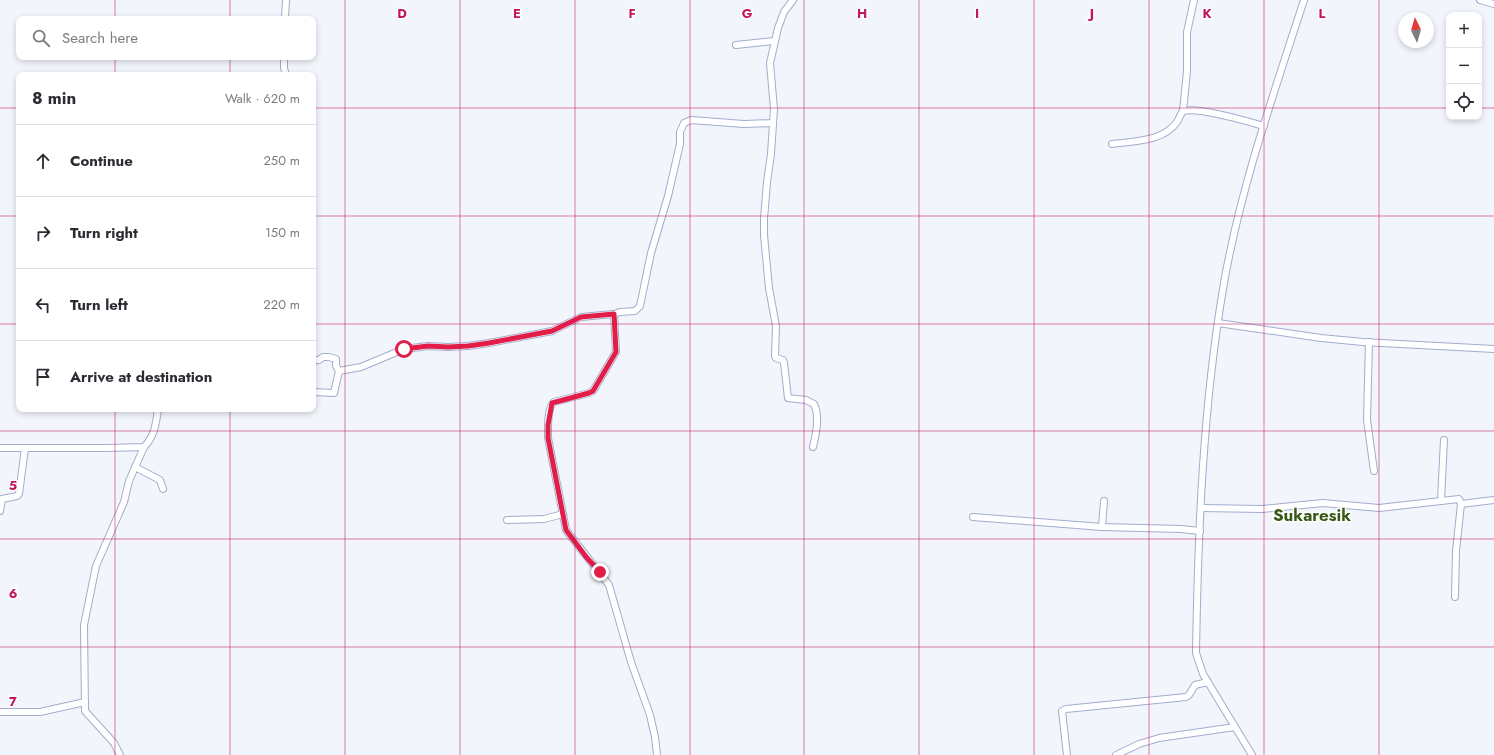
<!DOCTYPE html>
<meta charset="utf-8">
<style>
body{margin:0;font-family:Jost,sans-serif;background:#f2f2f3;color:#2b2b33}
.controls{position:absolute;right:12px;top:12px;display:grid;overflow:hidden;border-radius:8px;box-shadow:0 2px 6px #0003}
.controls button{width:36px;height:36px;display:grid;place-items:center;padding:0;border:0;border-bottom:1px solid #e1e1e2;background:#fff;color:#2b2b33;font:20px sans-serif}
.compass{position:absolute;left:1398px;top:12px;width:36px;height:36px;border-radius:50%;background:#fff;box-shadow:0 2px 6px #0003;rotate:355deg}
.stop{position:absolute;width:12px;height:12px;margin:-9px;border:3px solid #e11d48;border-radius:50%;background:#fff}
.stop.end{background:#e11d48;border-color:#fff;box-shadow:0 1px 4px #0008}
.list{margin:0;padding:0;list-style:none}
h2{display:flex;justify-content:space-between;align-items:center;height:52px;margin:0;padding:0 16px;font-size:17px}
h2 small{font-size:13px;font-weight:400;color:#7c7c81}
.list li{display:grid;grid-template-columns:26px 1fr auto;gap:12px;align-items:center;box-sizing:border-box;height:72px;padding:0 16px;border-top:1px solid #e1e1e2}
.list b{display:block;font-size:15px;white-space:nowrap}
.list em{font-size:13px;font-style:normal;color:#7c7c81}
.icon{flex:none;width:22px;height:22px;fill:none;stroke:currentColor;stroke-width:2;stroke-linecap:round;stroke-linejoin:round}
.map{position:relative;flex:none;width:1494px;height:755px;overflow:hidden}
.search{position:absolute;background:#fff;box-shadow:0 2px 6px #0003;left:16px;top:16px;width:300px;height:44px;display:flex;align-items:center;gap:10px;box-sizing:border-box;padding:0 14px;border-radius:8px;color:#7c7c81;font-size:15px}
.panel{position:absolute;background:#fff;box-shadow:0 2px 6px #0003;left:16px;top:72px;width:300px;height:340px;border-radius:8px}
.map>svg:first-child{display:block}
</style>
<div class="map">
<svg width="1494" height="755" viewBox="0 0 1494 755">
<rect width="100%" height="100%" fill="#f3f5fc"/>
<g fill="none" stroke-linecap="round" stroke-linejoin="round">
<defs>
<g id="minor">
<path d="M793,0L784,12L778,28L770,63L774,109L771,154L767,182L764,219V235L769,288L776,326L775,356L776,358L783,360L784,363L788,398L806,400L814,404C820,417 816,434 813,447"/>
<path d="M1480,0L1494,4"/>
<path d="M285,19L286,0"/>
<path d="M736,45L774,41"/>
<path d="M284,57V68L286,75"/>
<path d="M1183,111L1187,71V32L1194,0"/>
<path d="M1112,144C1133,141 1163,142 1177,122C1179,119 1180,115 1183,111C1200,107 1246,121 1264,126"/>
<path d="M1218,323L1321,338L1363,342L1494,349"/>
<path d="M1369,342L1367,420L1374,471"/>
<path d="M313,363L314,360H319L323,357H329L336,359V366L339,371"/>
<path d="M313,392L334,393L339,371L361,367L404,349L428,346L448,347L468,346L489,343L552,331L581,317L614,314"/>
<path d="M0,448H107L144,447C155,436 156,423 158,409"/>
<path d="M135,467L160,480L163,489"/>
<path d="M1441,500L1444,440"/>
<path d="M1461,504L1494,500"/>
<path d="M1201,508L1262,509L1323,503L1379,508L1459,499L1461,504L1456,551L1455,597"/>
<path d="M0,511L2,499L17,496L19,494L25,448"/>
<path d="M973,517L1102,527L1181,529L1200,531"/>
<path d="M507,520L544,519L563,514"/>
<path d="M1102,527L1104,501"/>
<path d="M0,712H40L85,702"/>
<path d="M120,755L114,743L85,711L84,625L96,566L124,502L129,481L144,447"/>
<path d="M657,755L655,737L650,715L631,662L609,585L566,530L548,438C548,430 547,407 554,402L589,393L593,391L616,352L614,314L620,312L635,311L640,306L651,253L668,196L680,144V132L684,123L691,120L744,124L773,123"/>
<path d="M1067,755L1062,711L1066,709L1186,697L1189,695L1195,685L1208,682"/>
<path d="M1116,755L1139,744L1159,738L1235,727"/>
<path d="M1252,755L1203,674L1196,653C1198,530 1203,405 1224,283C1241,186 1274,93 1304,0"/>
</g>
</defs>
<!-- minor casing -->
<use href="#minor" stroke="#a3accd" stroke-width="8"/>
<!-- minor -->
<use href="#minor" stroke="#fff" stroke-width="6"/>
</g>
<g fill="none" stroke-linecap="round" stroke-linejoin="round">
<!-- route -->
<path stroke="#e11d48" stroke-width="5" d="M404,349L428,346L448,347L468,346L489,343L552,331L581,317L614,314L616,352L593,391L589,393L552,403L548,425V438L566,530L587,558L600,572"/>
</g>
<!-- grid -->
<path fill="none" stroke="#c2185b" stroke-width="1" stroke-opacity="0.55" d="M115,0V19M230,0V19M345,0V755M460,0V755M575,0V755M690,0V755M804,0V755M919,0V755M1034,0V755M1149,0V755M1264,0V755M1379,0V755M115,57V75M230,57V75M0,108H19M313,108H1449M1479,108H1494M0,216H19M313,216H1494M0,324H19M313,324H1494M115,409V755M230,409V755M0,431H1494M0,539H1494M0,647H1494"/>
<g text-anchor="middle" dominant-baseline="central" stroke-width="3" stroke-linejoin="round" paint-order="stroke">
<!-- quarter labels -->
<g font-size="17" font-weight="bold" fill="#395815" stroke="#fff">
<text x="1312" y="515">Sukaresik</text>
</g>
</g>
<g font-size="13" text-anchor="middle" font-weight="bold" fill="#c2185b" stroke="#fff" stroke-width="3" stroke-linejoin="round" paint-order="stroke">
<text x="402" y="18">D</text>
<text x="517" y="18">E</text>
<text x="632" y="18">F</text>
<text x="747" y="18">G</text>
<text x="862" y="18">H</text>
<text x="977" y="18">I</text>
<text x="1092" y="18">J</text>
<text x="1207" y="18">K</text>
<text x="1322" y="18">L</text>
<text x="13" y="490">5</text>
<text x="13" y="598">6</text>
<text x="13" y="706">7</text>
</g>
</svg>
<div class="controls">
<button>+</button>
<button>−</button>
<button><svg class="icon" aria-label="locate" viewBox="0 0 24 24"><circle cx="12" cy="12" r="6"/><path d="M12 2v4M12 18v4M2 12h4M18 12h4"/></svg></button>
</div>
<svg class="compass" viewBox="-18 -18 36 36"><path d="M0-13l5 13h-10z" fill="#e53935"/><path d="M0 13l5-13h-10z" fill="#7c7c81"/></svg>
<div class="stop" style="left:404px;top:349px"></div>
<div class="stop end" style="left:600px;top:572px"></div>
<div class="search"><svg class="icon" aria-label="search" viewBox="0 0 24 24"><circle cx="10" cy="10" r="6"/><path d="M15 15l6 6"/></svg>Search here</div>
<section class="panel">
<h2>8 min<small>Walk · 620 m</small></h2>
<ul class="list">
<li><svg class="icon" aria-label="ahead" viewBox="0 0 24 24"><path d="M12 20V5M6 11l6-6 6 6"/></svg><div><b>Continue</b></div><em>250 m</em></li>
<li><svg class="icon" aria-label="right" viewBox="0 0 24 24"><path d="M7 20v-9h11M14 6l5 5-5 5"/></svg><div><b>Turn right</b></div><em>150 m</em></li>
<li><svg class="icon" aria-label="left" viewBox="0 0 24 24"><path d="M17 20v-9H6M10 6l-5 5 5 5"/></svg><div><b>Turn left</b></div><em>220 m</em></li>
<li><svg class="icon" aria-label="arrive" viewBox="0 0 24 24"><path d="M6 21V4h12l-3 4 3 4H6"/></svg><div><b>Arrive at destination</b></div></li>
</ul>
</section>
</div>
